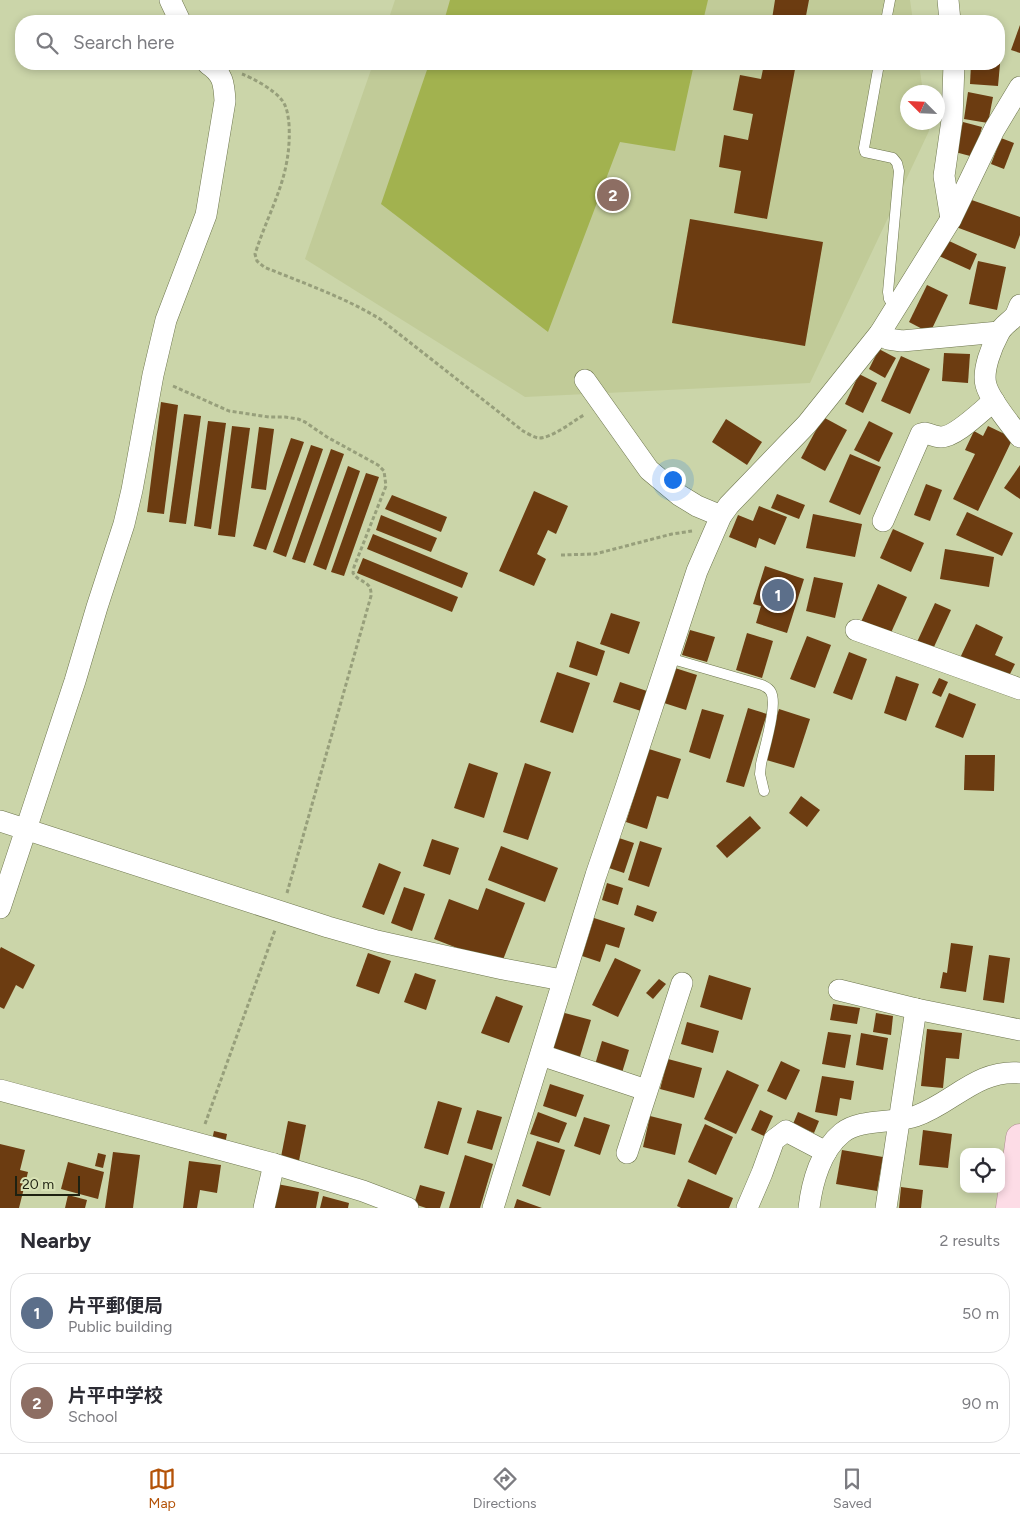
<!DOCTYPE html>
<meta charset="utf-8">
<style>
body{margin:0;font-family:Figtree,"Noto Sans JP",sans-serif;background:#f2f2f3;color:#2b2b33}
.controls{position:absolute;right:15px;bottom:15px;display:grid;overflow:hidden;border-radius:10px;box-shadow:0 2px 8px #0003}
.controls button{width:45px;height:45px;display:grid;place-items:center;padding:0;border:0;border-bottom:1px solid #e1e1e2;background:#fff;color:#2b2b33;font:25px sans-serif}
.compass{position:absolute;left:900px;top:85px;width:45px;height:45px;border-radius:50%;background:#fff;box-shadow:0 2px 8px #0003;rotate:294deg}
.scale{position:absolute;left:15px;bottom:12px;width:65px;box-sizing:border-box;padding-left:5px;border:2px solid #1e2111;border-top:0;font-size:14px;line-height:18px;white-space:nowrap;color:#1e2111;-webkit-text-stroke:4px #d8e2b5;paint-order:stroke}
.you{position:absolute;left:672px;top:479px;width:18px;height:18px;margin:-12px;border:4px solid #fff;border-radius:50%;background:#1a73e8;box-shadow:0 0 0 8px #1a73e833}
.badge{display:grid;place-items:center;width:32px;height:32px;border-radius:50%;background:#b45309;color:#fff;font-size:16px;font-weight:700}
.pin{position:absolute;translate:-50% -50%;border:2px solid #fff;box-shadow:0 1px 5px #0006}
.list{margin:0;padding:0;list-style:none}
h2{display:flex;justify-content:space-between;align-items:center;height:65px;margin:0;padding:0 20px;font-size:21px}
h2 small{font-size:16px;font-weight:400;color:#7c7c81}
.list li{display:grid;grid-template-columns:32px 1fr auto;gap:15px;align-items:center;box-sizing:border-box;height:80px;margin:0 10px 10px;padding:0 10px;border:1px solid #e1e1e2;border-radius:20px}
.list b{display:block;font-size:19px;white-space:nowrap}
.list p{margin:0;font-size:16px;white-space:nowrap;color:#7c7c81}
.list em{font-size:16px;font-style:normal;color:#7c7c81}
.icon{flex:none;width:28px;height:28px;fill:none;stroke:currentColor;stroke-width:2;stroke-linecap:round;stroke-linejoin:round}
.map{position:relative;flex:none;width:1020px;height:1208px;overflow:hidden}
.search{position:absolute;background:#fff;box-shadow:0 2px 8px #0003;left:15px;right:15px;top:15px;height:55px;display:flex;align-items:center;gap:12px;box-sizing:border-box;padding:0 18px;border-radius:20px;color:#7c7c81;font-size:19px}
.sheet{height:245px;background:#fff}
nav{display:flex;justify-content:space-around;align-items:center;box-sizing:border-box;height:70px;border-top:1px solid #e1e1e2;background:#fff;font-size:14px;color:#7c7c81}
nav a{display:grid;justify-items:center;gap:2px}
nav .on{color:#b45309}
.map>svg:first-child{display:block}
</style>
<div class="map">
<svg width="1020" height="1208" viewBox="0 0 1020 1208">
<rect width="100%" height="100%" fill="#cbd5a9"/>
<!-- built -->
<g fill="#c1cb98">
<path d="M395,0H910L913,21H388Z"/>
<path d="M373,64H919L923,92H908V122L928,123L929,131L810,383L525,397L305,259Z"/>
</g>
<!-- green -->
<g fill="#a2b24f">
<path d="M450,0H708L703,21H444Z"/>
<path d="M429,64H694L675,151L620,142L548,332L381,204Z"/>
</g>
<!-- building -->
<g fill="#6c3c11">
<path d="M775,0H809L805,21H748L749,15L772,19Z"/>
<path d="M1020,25V53L1011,50Z"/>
<path d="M764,64H796L767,219L734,213L741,171L719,167L724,135L748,140L753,114L733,110L740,75L761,79Z"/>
<path d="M971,64H1000L998,86L970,84Z"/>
<path d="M968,92L993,97L988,123L964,119Z"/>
<path d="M963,122L982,127L974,157L955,152Z"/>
<path d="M1001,138L1014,143L1004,169L991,164Z"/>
<path d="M966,198L1020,217V235L1015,249L956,227Z"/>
<path d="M690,219L823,242L805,346L672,323Z"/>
<path d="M947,240L977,254L970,270L939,256Z"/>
<path d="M978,261L1006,267L997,310L969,304Z"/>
<path d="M927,285L948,295L930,333L909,322Z"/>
<path d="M879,349L896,358L885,378L869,369Z"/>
<path d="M944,353L970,354L968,383L942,381Z"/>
<path d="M901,356L930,369L910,414L881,401Z"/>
<path d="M859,374L877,383L863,413L845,404Z"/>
<path d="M161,402L178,405L164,514L147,512Z"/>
<path d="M184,414L201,416L186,524L169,522Z"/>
<path d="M823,417L847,430L825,471L801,458Z"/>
<path d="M726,419L762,442L747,465L712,442Z"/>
<path d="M208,421L226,423L211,529L194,526Z"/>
<path d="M869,421L893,433L879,462L854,450Z"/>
<path d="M232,426L250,428L235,537L218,535Z"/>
<path d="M988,426L1013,438L978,511L953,499L975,454L965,450L974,431L983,436Z"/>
<path d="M259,427L274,429L266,490L251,488Z"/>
<path d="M291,438L304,442L266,550L253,546Z"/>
<path d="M311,445L323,449L286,557L273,552Z"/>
<path d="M331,449L344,454L305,563L292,559Z"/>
<path d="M850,454L881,467L860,515L829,502Z"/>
<path d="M1020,465V499L1004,488Z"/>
<path d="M348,466L360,471L326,570L313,565Z"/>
<path d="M366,473L379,477L344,576L331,572Z"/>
<path d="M926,484L942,490L930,521L914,515Z"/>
<path d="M534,491L568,506L556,534L548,530L537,554L546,559L534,586L499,571Z"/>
<path d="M777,494L805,505L799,519L771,508Z"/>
<path d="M392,495L447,517L441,532L385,509Z"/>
<path d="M759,506L787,517L775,545L759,538L756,548L729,537L738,515L753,521Z"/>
<path d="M967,512L1013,533L1002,556L956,535Z"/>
<path d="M813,514L862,524L855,557L806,548Z"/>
<path d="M381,515L437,538L431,552L376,530Z"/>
<path d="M893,529L924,543L911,572L880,558Z"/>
<path d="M373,534L468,573L462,588L367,549Z"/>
<path d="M945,549L994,557L989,587L940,579Z"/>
<path d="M363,558L458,597L452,612L357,573Z"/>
<path d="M765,566L804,579L787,633L756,623L761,606L753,604Z"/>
<path d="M814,577L843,583L835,618L806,611Z"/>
<path d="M878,584L907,597L890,635L861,622Z"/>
<path d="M935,603L951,610L933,649L917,642Z"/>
<path d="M611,613L640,622L629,654L600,644Z"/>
<path d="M976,624L1003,637L995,655L1015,664L1007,680L960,658Z"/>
<path d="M690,630L715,637L707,662L682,655Z"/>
<path d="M747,633L773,641L762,678L736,670Z"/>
<path d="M807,636L831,645L815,688L790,679Z"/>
<path d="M577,641L605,651L597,676L569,667Z"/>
<path d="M849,652L867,659L852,700L833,693Z"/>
<path d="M675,668L697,675L686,710L664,703Z"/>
<path d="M557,672L590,683L573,733L540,722Z"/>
<path d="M896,676L919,684L906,721L884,713Z"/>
<path d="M939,678L948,682L941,697L932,693Z"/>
<path d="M620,682L647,691L641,711L613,702Z"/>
<path d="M949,693L976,704L963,738L935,727Z"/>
<path d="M748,708L767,714L744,787L726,782Z"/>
<path d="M702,709L724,715L710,759L689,752Z"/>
<path d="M779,709L810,719L794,768L763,759Z"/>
<path d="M649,749L681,759L668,799L657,796L647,829L626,822Z"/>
<path d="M965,755H995L994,791L964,790Z"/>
<path d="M469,763L498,773L484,818L454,808Z"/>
<path d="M525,763L551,772L528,840L503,832Z"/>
<path d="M801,796L820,810L807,827L789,813Z"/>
<path d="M750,816L761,828L727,858L716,846Z"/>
<path d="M619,838L634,843L624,873L609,868Z"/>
<path d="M432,839L459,848L450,875L423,866Z"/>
<path d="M640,841L662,848L649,887L628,880Z"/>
<path d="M501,846L558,868L545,902L488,880Z"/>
<path d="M379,863L401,872L384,915L362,907Z"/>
<path d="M607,883L623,888L618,905L602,900Z"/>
<path d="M404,887L425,894L412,931L391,923Z"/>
<path d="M486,888L525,903L501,965L434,939L449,899L478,910Z"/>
<path d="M637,905L657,912L653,922L634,915Z"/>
<path d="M594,918L625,928L619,948L606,944L600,962L582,956Z"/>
<path d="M951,943L973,946L966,992L940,988L943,972L947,973Z"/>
<path d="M1,947L35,965L23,989L16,985L4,1009L0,1007V949Z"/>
<path d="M368,953L391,961L379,994L356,986Z"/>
<path d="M989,955L1010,958L1004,1003L983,1000Z"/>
<path d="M615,958L641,970L618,1017L592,1005Z"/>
<path d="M415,973L436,980L426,1010L404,1002Z"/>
<path d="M709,975L751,988L742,1020L700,1007Z"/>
<path d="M659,979L666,984L653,999L646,993Z"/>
<path d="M496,996L523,1006L509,1043L481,1033Z"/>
<path d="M833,1004L860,1008L857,1024L830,1020Z"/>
<path d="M561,1012L591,1020L578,1063L549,1055Z"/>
<path d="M876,1013L893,1016L891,1035L873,1032Z"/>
<path d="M687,1022L719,1031L713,1053L681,1044Z"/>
<path d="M927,1029L962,1033L959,1059L946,1058L943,1088L921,1086Z"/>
<path d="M828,1032L851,1035L845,1068L822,1064Z"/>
<path d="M861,1033L888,1038L883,1070L856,1065Z"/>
<path d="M602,1041L629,1050L621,1076L594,1068Z"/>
<path d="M668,1059L702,1068L694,1098L660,1089Z"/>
<path d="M781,1061L800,1070L786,1100L767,1091Z"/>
<path d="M727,1070L759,1085L736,1134L704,1119Z"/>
<path d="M822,1076L854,1081L851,1100L840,1098L837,1116L815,1112Z"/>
<path d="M550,1084L584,1095L576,1117L543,1106Z"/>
<path d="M438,1101L462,1108L448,1155L424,1148Z"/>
<path d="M477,1110L502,1117L492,1150L467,1143Z"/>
<path d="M760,1110L773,1116L764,1136L751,1130Z"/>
<path d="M538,1112L567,1123L559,1143L530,1134Z"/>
<path d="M798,1112L819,1121L814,1133L793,1124Z"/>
<path d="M650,1116L682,1124L675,1155L643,1147Z"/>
<path d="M584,1117L610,1125L600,1155L574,1146Z"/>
<path d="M288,1121L306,1125L298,1166L280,1162Z"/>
<path d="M705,1124L733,1137L716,1175L688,1162Z"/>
<path d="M923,1130L952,1134L948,1168L919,1165Z"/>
<path d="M214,1131L227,1134L225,1144L212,1140Z"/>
<path d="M537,1141L565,1150L550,1196L522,1186Z"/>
<path d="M0,1144L25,1150L20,1170L28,1172L19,1208H0Z"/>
<path d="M842,1150L883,1157L877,1191L836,1184Z"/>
<path d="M113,1152L140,1155L133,1208H105Z"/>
<path d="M98,1153L106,1155L103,1168L95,1166Z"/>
<path d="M465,1155L493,1164L480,1208H449Z"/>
<path d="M189,1161L221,1165L217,1193L200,1190L197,1208H183Z"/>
<path d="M68,1162L104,1172L98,1199L61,1189Z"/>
<path d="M688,1179L733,1198L729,1208H681L677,1206Z"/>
<path d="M277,1184L319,1192L316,1208H273Z"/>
<path d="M420,1185L445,1192L440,1208H426L414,1204Z"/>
<path d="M901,1187L923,1190L921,1208H899Z"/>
<path d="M68,1195L87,1200L85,1208H65Z"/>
<path d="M323,1196L349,1203L348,1208H320Z"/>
<path d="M517,1199L542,1208H514Z"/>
</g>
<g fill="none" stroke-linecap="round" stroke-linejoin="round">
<defs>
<g id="lane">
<path d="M886,21L890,0"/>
<path d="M879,64L864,148L865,152L893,158L897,163L899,171L888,292L889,299L895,308"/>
<path d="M669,658L762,685C766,687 769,688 771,692C778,705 764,749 761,764L760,774L764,791"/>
</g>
<g id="street">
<path d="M170,0L180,21"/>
<path d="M948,0L950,21"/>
<path d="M951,219L944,176L952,120L954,64"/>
<path d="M1020,305C1018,309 1017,313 1015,316C1010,322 1003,325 999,333C992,346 982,370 986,385C990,400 1010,424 1020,437"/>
<path d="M880,333L888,339L902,341L999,332"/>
<path d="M585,380L649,470L679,495L697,506L721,516"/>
<path d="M883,521L921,434L925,433C930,434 935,437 941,437C956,437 982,410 994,401"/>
<path d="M856,630L1020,689"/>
<path d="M0,821L328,927L377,941L503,969L562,980"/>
<path d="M0,908L75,681L97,607L124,524L132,490L153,375L166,320L206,215L225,101C224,83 223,74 208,64"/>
<path d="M839,990L916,1009L1020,1030"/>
<path d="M541,1055L646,1090"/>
<path d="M0,1090L274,1164L363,1191L408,1208"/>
<path d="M627,1153L682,983"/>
<path d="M264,1208L274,1164"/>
<path d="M493,1208L596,875L626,787L697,571L721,516L729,505L807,424L880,333L951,219L994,130L1020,87"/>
<path d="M747,1208L762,1173L774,1140L786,1131L826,1152"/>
<path d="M809,1208C812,1182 821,1150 842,1133C860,1118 894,1124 916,1116C953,1103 977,1069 1020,1073"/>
<path d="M886,1208L916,1009"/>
</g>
<path id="primary" d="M1010,1208L1020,1138"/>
</defs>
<!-- lane casing -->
<use href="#lane" stroke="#6d754d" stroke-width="11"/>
<!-- street casing -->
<use href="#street" stroke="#6d754d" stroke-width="22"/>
<!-- primary casing -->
<use href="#primary" stroke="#ae8b91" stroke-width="29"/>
<!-- path -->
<g stroke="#979f7b" stroke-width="3" stroke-dasharray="4 2.5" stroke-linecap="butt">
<path d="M242,74C253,78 274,90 281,99C287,106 288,115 289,124C292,177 270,207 255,254L257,261L264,267C303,283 344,297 380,319L523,431C527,433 533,437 538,438C551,439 573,421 584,415"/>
<path d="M173,386L229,411L269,417H285L298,419L305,422L327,437L378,465L384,471L386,486L354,567L353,573C360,584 372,580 371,596L287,893"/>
<path d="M561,555L595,554L672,534L692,531"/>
<path d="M205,1124L275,930"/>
</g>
<!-- lane -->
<use href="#lane" stroke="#fff" stroke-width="10"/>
<!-- street -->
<use href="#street" stroke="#fff" stroke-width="21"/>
<!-- primary -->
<use href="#primary" stroke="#fddce6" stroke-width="28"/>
</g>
</svg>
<div class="controls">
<button><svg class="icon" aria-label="locate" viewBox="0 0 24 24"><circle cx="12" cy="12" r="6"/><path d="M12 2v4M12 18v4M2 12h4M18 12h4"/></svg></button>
</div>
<svg class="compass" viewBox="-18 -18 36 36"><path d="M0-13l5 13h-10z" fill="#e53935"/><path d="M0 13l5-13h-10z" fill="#7c7c81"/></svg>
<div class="scale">20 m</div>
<div class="you"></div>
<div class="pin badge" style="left:778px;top:595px;background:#5c6f8a">1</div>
<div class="pin badge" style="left:613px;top:195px;background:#8d6e63">2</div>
<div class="search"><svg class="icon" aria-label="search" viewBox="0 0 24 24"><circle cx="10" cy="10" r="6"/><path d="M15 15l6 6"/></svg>Search here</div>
</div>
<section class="sheet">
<h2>Nearby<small>2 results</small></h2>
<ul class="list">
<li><span class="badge" style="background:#5c6f8a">1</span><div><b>片平郵便局</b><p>Public building</p></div><em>50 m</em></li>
<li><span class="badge" style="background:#8d6e63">2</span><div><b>片平中学校</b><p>School</p></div><em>90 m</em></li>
</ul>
</section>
<nav>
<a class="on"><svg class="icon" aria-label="map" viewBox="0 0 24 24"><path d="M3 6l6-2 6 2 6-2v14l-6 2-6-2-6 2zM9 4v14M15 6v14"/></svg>Map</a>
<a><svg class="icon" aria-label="directions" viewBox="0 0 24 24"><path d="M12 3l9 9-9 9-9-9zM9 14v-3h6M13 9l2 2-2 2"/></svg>Directions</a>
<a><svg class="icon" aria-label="saved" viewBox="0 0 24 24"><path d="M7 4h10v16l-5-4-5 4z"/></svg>Saved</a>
</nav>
